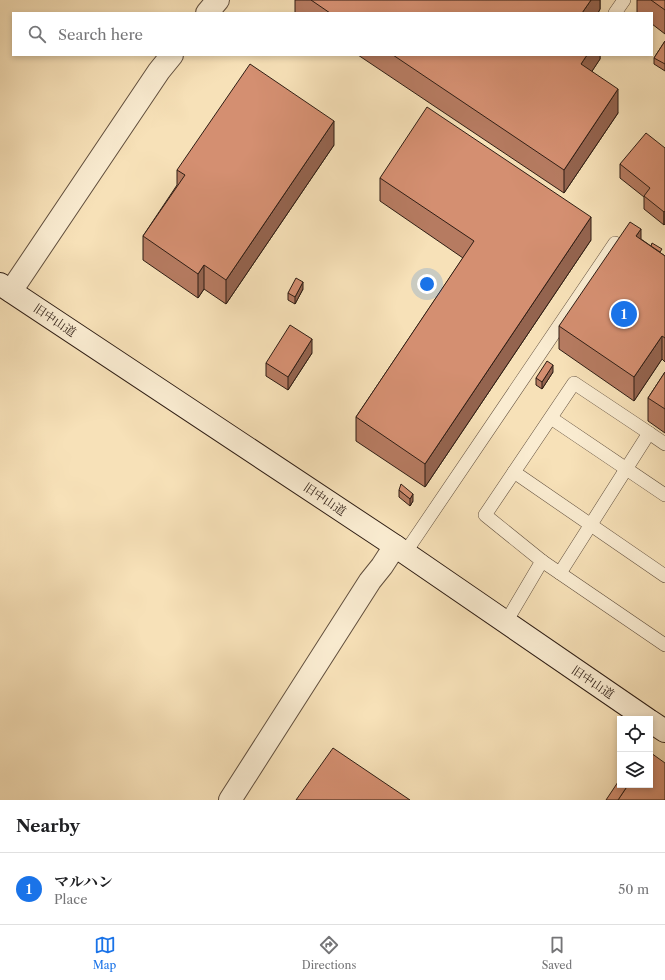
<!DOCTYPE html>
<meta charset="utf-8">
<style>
body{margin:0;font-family:"Libre Caslon Text","Noto Serif JP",serif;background:#f2f2f2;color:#202124}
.controls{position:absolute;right:12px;bottom:12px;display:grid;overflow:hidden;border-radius:0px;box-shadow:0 2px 6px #0003}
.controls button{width:36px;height:36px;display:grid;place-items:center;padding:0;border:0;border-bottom:1px solid #e0e0e0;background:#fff;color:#202124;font:20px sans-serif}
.you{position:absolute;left:427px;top:284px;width:14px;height:14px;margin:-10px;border:3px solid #fff;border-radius:50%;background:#1a73e8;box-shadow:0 0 0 6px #1a73e833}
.badge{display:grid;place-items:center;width:26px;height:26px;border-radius:50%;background:#1a73e8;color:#fff;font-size:13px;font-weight:700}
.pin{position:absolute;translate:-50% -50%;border:2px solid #fff;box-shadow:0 1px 4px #0006}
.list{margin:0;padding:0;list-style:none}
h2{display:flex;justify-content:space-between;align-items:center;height:52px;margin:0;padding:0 16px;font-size:17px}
h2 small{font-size:13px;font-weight:400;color:#757577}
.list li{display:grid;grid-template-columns:26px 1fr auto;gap:12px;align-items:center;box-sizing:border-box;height:72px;padding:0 16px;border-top:1px solid #e0e0e0}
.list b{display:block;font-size:15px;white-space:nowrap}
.list p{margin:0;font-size:13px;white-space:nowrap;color:#757577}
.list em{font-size:13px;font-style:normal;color:#757577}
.icon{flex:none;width:22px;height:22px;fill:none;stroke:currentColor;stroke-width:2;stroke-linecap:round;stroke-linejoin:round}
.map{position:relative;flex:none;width:665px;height:800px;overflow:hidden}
.search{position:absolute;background:#fff;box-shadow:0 2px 6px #0003;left:12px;right:12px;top:12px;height:44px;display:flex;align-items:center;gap:10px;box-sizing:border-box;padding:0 14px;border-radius:0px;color:#757577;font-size:15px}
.sheet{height:124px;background:#fff}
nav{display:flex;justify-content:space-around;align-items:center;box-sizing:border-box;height:56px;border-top:1px solid #e0e0e0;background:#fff;font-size:11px;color:#757577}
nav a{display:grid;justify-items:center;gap:2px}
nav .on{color:#1a73e8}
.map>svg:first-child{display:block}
</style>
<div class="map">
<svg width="665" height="800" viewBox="0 0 665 800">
<rect width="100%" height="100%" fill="#f7e1b8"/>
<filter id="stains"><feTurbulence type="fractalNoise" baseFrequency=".005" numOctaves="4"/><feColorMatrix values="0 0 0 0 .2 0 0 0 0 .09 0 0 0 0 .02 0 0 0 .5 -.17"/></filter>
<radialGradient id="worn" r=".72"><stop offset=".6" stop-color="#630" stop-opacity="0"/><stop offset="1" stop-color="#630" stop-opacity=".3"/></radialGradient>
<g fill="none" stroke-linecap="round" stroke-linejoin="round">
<defs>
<g id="lane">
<path d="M615,13L624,0"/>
<path d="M551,418L665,495"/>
<path d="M649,433L665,444"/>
<path d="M514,472L574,383L649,433L560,573"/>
<path d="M405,553L615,243"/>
<path d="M542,561L485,515L514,472L665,576"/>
<path d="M506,622L542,561L665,645"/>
</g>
<g id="street">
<path d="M207,13L218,0"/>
<path d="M11,291L159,71L172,55"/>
<path d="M230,800L370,581L382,566L395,546"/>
</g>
<g id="secondary">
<path d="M0,284L395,546L647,719"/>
<path d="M650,721L665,731"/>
</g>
</defs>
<!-- lane casing -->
<use href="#lane" stroke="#604e3d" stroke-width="14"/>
<!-- street casing -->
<use href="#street" stroke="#604e3d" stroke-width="24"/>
<!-- secondary casing -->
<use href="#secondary" stroke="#2e1d14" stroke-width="24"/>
<!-- lane -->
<use href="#lane" stroke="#faecd1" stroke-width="13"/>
<!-- street -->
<use href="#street" stroke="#faecd1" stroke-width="22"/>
<!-- secondary -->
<use href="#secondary" stroke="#faecd1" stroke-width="22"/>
</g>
<!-- wall -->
<g fill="#b67b61" stroke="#2e1d14">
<path d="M295,0H600V9L598,13H295Z"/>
<path d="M637,0H665V34L652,24V13H637Z"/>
<path d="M665,41V71L654,64V58Z"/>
<path d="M358,55H600V59L592,71L618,113L564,193Z"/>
<path d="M334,145L226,304L204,289L198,298L143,260V236L177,185V170Z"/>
<path d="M665,148L664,225L644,209V197L620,178V164Z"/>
<path d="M380,178L591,240L425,487L356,441V417L463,258L380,201Z"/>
<path d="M641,239L665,256V362L662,359L634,401L559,349V326Z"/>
<path d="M303,289L295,304L288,300V293Z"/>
<path d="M312,353L288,390L266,376V363Z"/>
<path d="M553,372L542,389L536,385V378Z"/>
<path d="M665,372V433L648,421V398Z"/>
<path d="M399,490L413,501L410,506L399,497Z"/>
</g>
<!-- shaded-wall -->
<g fill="#94644f" stroke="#2e1d14">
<path d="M591,0H600V9L598,13H582Z"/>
<path d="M587,55H600V59L581,88V64Z"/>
<path d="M618,89V113L564,193V170Z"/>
<path d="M334,121V145L226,304V280Z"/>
<path d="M665,211V224L664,225V212Z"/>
<path d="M591,217V240L425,487V464Z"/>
<path d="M641,229V253L636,236Z"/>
<path d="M204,265V289L198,298V274Z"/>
<path d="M303,282V289L295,304V297Z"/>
<path d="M662,336V359L634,401V377Z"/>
<path d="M312,339V353L288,390V377Z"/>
<path d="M553,365V372L542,389V382Z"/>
<path d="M413,494V501L410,506V499Z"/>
</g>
<!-- building -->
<g fill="#d48f71" stroke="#2e1d14">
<path d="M311,0H591L582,13H330Z"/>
<path d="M651,0H665V10Z"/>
<path d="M665,41V64L654,58Z"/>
<path d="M393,55H587L581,64L618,89L564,170Z"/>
<path d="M250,64L334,121L226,280L204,265L198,274L143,236L185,175L177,170Z"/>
<path d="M427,107L591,217L425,464L356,417L474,241L380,178Z"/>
<path d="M646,133L665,148V211L664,212L644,196L650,188L620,164Z"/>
<path d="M630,222L641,229L636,236L665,256V338L662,336L634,377L559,326Z"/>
<path d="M652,243L662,249L660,252L651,246Z"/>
<path d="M296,278L303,282L295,297L288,293Z"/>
<path d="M290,325L312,339L288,377L266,363Z"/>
<path d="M547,361L553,365L542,382L536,378Z"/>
<path d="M665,372V409L648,398Z"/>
<path d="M401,484L413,494L410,499L399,490Z"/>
<path d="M333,748L410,800H296Z"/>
<path d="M651,753L665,763V800H618L628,785H650V754Z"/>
<path d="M620,779V785H628L618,800H606Z"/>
</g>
<g text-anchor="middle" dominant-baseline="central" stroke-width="4" stroke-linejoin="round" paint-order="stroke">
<!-- street labels -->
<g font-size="12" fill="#2e1d14" stroke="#faecd1">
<text transform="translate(55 320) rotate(34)">旧中山道</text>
<text transform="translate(325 499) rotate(34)">旧中山道</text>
<text transform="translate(593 682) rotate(34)">旧中山道</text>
</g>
</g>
<rect width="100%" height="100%" filter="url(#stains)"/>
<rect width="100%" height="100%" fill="url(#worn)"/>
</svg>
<div class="controls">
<button><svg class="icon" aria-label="locate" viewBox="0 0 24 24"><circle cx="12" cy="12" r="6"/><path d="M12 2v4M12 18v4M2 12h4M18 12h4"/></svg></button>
<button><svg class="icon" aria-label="layers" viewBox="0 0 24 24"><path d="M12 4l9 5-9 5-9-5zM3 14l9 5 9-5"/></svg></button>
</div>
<div class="you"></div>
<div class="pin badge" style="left:624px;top:314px">1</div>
<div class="search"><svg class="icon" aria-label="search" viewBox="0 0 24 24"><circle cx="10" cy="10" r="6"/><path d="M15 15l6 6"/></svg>Search here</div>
</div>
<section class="sheet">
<h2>Nearby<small></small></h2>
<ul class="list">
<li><span class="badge">1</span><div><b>マルハン</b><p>Place</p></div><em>50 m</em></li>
</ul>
</section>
<nav>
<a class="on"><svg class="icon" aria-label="map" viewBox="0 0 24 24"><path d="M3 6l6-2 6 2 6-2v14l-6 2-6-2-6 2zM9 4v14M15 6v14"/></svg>Map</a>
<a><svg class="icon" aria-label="directions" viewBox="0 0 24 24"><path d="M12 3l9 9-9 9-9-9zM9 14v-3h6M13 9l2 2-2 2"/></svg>Directions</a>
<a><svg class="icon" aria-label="saved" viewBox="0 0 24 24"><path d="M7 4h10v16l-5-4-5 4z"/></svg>Saved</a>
</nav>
